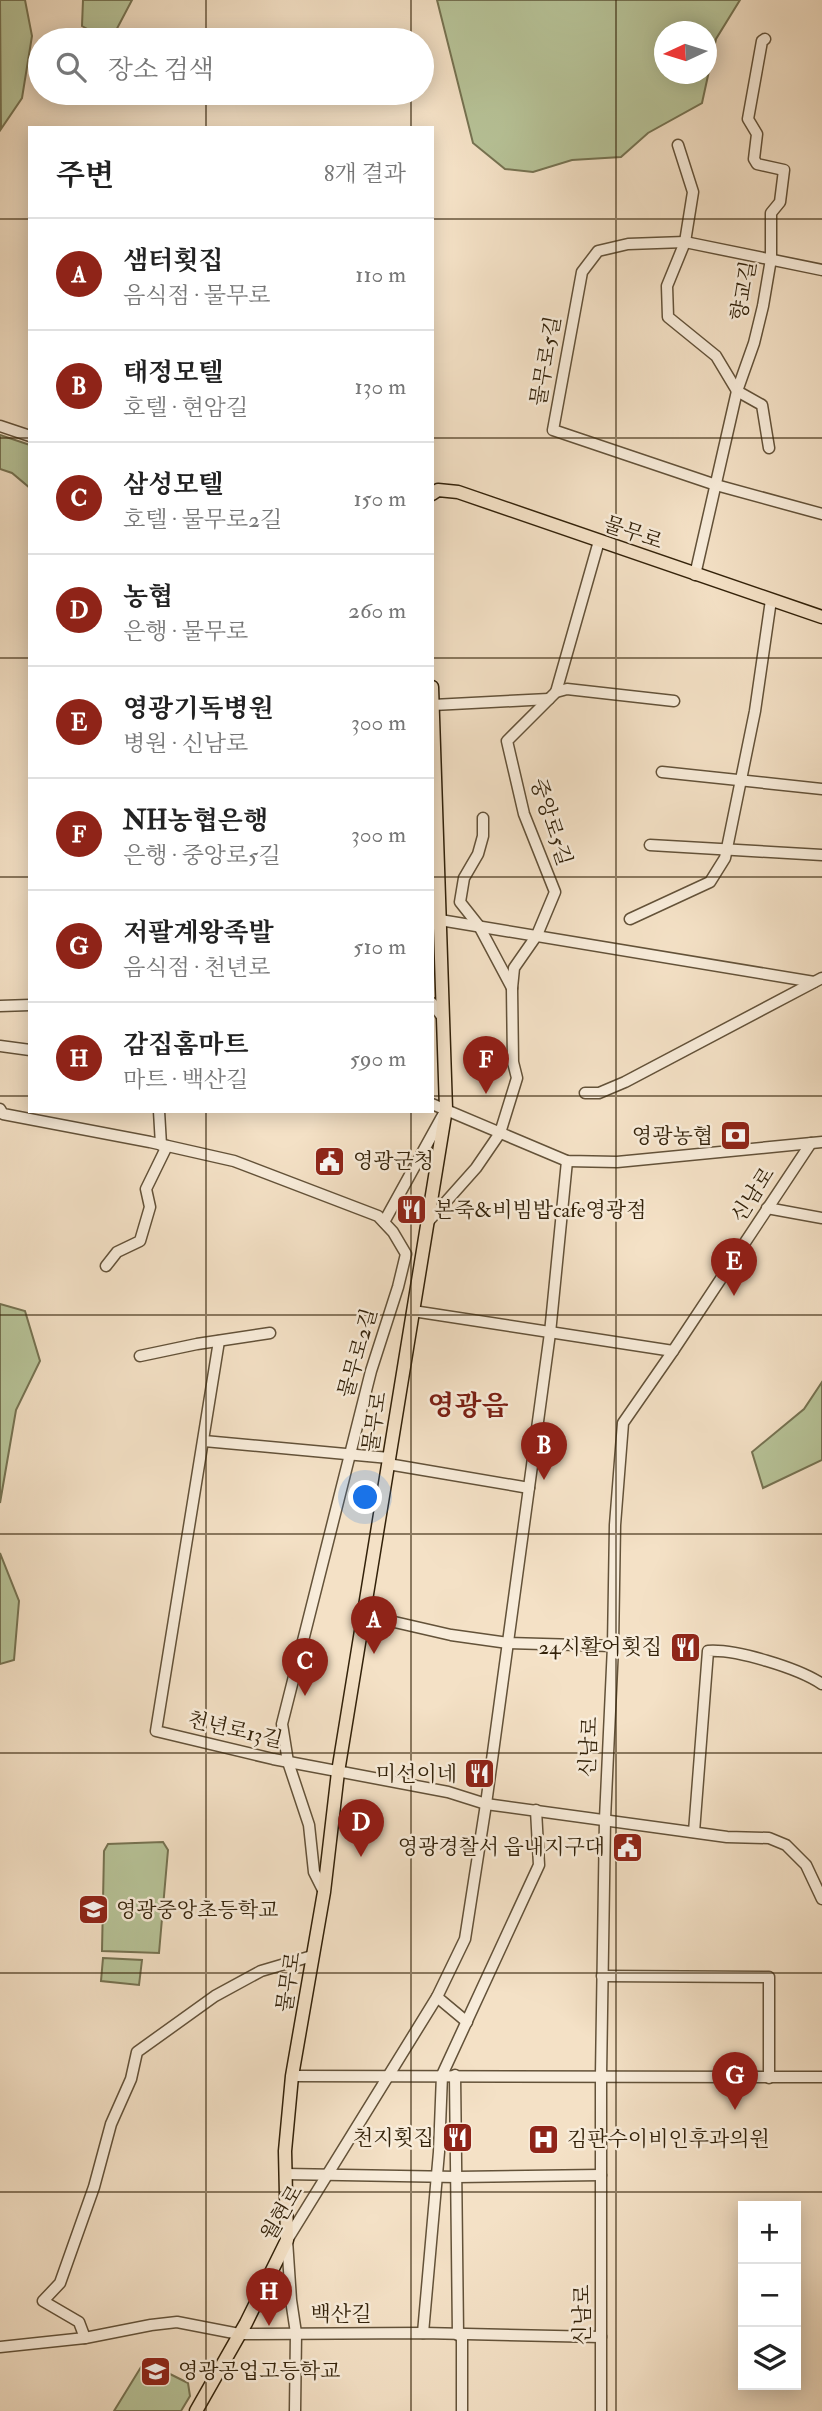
<!DOCTYPE html>
<html lang="ko">
<meta charset="utf-8">
<style>
body{margin:0;font-family:"IM FELL Double Pica","Noto Serif KR",serif;background:#f2f2f2;color:#222}
.controls{position:absolute;right:21px;bottom:21px;display:grid;overflow:hidden;border-radius:0px;box-shadow:0 4px 18px #0003}
.controls button{width:63px;height:63px;display:grid;place-items:center;padding:0;border:0;border-bottom:2px solid #e0e0e0;background:#fff;color:#222;font:35px sans-serif}
.compass{position:absolute;left:654px;top:21px;width:63px;height:63px;border-radius:50%;background:#fff;box-shadow:0 4px 18px #0003;rotate:266deg}
.you{position:absolute;left:366px;top:1498px;width:24px;height:24px;margin:-18px;border:5px solid #fff;border-radius:50%;background:#1a73e8;box-shadow:0 0 0 10px #1a73e833}
.badge{display:grid;place-items:center;width:46px;height:46px;border-radius:50%;background:#8f2418;color:#fff;font-size:23px;font-weight:700}
.pin{position:absolute;translate:-50% -58px;filter:drop-shadow(0 2px 4px #0008)}
.pin::after{content:'';position:absolute;top:37px;width:24px;height:21px;background:inherit;clip-path:polygon(0 0,100% 0,50% 100%)}
.list{margin:0;padding:0;list-style:none}
h2{display:flex;justify-content:space-between;align-items:center;height:91px;margin:0;padding:0 28px;font-size:30px}
h2 small{font-size:23px;font-weight:400;color:#767676}
.list li{display:grid;grid-template-columns:46px 1fr auto;gap:21px;align-items:center;box-sizing:border-box;height:112px;padding:0 28px;border-top:2px solid #e0e0e0}
.list b{display:block;font-size:26px;white-space:nowrap}
.list p{margin:0;font-size:23px;white-space:nowrap;color:#767676}
.list em{font-size:23px;font-style:normal;color:#767676}
.icon{flex:none;width:38px;height:38px;fill:none;stroke:currentColor;stroke-width:2;stroke-linecap:round;stroke-linejoin:round}
.map{position:relative;flex:none;width:822px;height:2411px;overflow:hidden}
.search{position:absolute;background:#fff;box-shadow:0 4px 18px #0003;left:28px;top:28px;width:406px;height:77px;display:flex;align-items:center;gap:18px;box-sizing:border-box;padding:0 24px;border-radius:38px;color:#767676;font-size:26px}
.panel{position:absolute;background:#fff;box-shadow:0 4px 18px #0003;left:28px;top:126px;width:406px;height:987px;border-radius:0px}
.map>svg:first-child{display:block}
</style>
<div class="map">
<svg width="822" height="2411" viewBox="0 0 822 2411">
<rect width="100%" height="100%" fill="#f4e1c6"/>
<filter id="stains"><feTurbulence type="fractalNoise" baseFrequency=".00286" numOctaves="4"/><feColorMatrix values="0 0 0 0 .2 0 0 0 0 .09 0 0 0 0 .02 0 0 0 .5 -.17"/></filter>
<radialGradient id="worn" r=".72"><stop offset=".6" stop-color="#630" stop-opacity="0"/><stop offset="1" stop-color="#630" stop-opacity=".3"/></radialGradient>
<!-- green -->
<g fill="#b7c398" stroke="#757251" stroke-width="2" fill-rule="evenodd">
<path d="M0,0H25L32,36L22,98L1,129Z"/>
<path d="M83,0H132L111,40H107L82,26Z"/>
<path d="M437,0H740L716,39L702,103L648,133L621,157L572,160L533,172L505,169L473,143ZM664,32H706V74H664Z"/>
<path d="M0,435L30,445V488L12,473L0,469Z"/>
<path d="M0,1304L25,1311L40,1361L16,1410L0,1503Z"/>
<path d="M822,1382V1460L763,1488L752,1452L804,1409Z"/>
<path d="M0,1553L19,1601L14,1660L0,1664Z"/>
<path d="M163,1842L168,1850L159,1953L102,1951L104,1851L108,1844Z"/>
<path d="M103,1958L142,1960L139,1985L101,1981Z"/>
<path d="M150,2364L188,2383L190,2396L181,2411H114L141,2367Z"/>
</g>
<g fill="none" stroke-linecap="round" stroke-linejoin="round">
<defs>
<g id="minor">
<path d="M678,145L693,192L685,242L667,286L668,317L716,356L737,391L762,405L769,448"/>
<path d="M822,270L685,242L628,244L598,251L582,272L553,430L716,485L822,514"/>
<path d="M0,426L30,436"/>
<path d="M695,575L737,391L754,343L763,306L771,259V213L780,202L784,170L757,164L754,159L757,134L748,119L762,41L765,39"/>
<path d="M556,692L599,541"/>
<path d="M433,705L549,699"/>
<path d="M662,772L822,789"/>
<path d="M483,818V836L478,854L464,878L460,902L479,926L512,988"/>
<path d="M650,845L822,855"/>
<path d="M630,919L710,882L725,858L755,711L771,600"/>
<path d="M440,920L814,982"/>
<path d="M432,1003L443,1018"/>
<path d="M0,1006L30,1005"/>
<path d="M0,1046L30,1050"/>
<path d="M585,1093H599L625,1082L822,978"/>
<path d="M432,1104L567,1161L617,1162L822,1142"/>
<path d="M0,1109L3,1114L150,1142L234,1161L378,1216L393,1232L406,1254L398,1287L371,1371L282,1724L288,1762L309,1825L314,1872L324,1892"/>
<path d="M159,1111L161,1145"/>
<path d="M767,1208L822,1218"/>
<path d="M384,1222L443,1115"/>
<path d="M427,1223L476,1168L500,1133L517,1078L513,1062L512,988L514,968L537,935L555,892L524,814L507,741L556,692L567,689L674,701"/>
<path d="M106,1266L117,1252L140,1241L150,1207L146,1189L167,1146"/>
<path d="M413,1311L673,1351"/>
<path d="M219,1341L156,1731L273,1759L448,1792L486,1804L727,1837L769,1838L786,1845L806,1865L822,1899"/>
<path d="M140,1356L197,1344L270,1333"/>
<path d="M204,1441L389,1458"/>
<path d="M388,1464L529,1488"/>
<path d="M364,1615L451,1635L508,1643L613,1646"/>
<path d="M694,1832L708,1651C736,1649 798,1668 822,1684"/>
<path d="M602,1976L769,1977V2078"/>
<path d="M437,1997L467,2022"/>
<path d="M455,2075L458,2335"/>
<path d="M292,2076L822,2077"/>
<path d="M285,2174L457,2177L601,2175"/>
<path d="M423,2333L439,2152L442,2075L539,1865L536,1810"/>
<path d="M85,2338L79,2322L43,2301L60,2283L94,2187L111,2124L131,2079L137,2052L215,1996L261,1971L312,1956"/>
<path d="M0,2347L85,2338L151,2325L177,2322L239,2334L423,2333L601,2337"/>
<path d="M295,2411L296,2333L291,2300L287,2240L437,1997L465,1939L486,1804L550,1333L567,1161"/>
<path d="M462,2411V2335"/>
<path d="M601,2411V2075L605,1819L613,1646L615,1525L623,1423L673,1351L811,1143"/>
</g>
<g id="major">
<path d="M432,494L438,490L458,492L822,617"/>
<path d="M196,2411L246,2323L287,2240L285,2151L292,2076L324,1892L338,1772L446,1109L432,687"/>
</g>
</defs>
<!-- minor casing -->
<use href="#minor" stroke="#635239" stroke-width="13"/>
<!-- major casing -->
<use href="#major" stroke="#33220a" stroke-width="15"/>
<!-- minor -->
<use href="#minor" stroke="#f8ecda" stroke-width="10"/>
<!-- major -->
<use href="#major" stroke="#f4e1c6" stroke-width="12"/>
</g>
<!-- grid -->
<path fill="none" stroke="#33220a" stroke-width="2" stroke-opacity="0.55" d="M206,0V40M411,0V40M616,0V2411M206,93V128M411,93V128M0,219H30M432,219H822M0,438H30M432,438H822M0,658H30M432,658H822M0,877H30M432,877H822M0,1096H30M432,1096H822M206,1111V2411M411,1111V2411M0,1315H822M0,1534H822M0,1753H822M0,1973H822M0,2192H822"/>
<!-- icons -->
<defs>
<symbol id="bank-square" viewBox="-11 -11 22 22"><rect x="-9" y="-9" width="18" height="18" rx="4" fill="#8f2418" stroke="#f8ecda"/><path d="M-6-4H6V4H-6ZM0-2.3a2.3 2.3 0 1 0 0 4.6a2.3 2.3 0 1 0 0-4.6Z" fill="#fff"/></symbol>
<symbol id="civic-square" viewBox="-11 -11 22 22"><rect x="-9" y="-9" width="18" height="18" rx="4" fill="#8f2418" stroke="#f8ecda"/><path d="M-.6-6.5H3V-4.5H.6V-3L4-1V1h2V6H-6V1h2V-1L-.6-3ZM-1.2 2.5V6h2.4V2.5Z" fill="#fff"/></symbol>
<symbol id="restaurant-square" viewBox="-11 -11 22 22"><rect x="-9" y="-9" width="18" height="18" rx="4" fill="#8f2418" stroke="#f8ecda"/><path d="M-5-6h1v4h1v-4h1v4h1v-4h1v5L-1.5 .5V6h-2V.5L-5-1ZM5-6V6H3V1.5H1.5Q1.5-4 5-6Z" fill="#fff"/></symbol>
<symbol id="school-square" viewBox="-11 -11 22 22"><rect x="-9" y="-9" width="18" height="18" rx="4" fill="#8f2418" stroke="#f8ecda"/><path d="M0-5L7-2L0 1L-7-2ZM-4 1L0 2.5L4 1V4Q0 6-4 4Z" fill="#fff"/></symbol>
<symbol id="hospital-square" viewBox="-11 -11 22 22"><rect x="-9" y="-9" width="18" height="18" rx="4" fill="#8f2418" stroke="#f8ecda"/><path d="M-5-5h3v3.5h4V-5h3V5h-3V1.5h-4V5h-3Z" fill="#fff"/></symbol>
</defs>
<g fill-rule="evenodd">
<use href="#bank-square" x="718" y="1118" width="35" height="35"/>
<use href="#civic-square" x="312" y="1144" width="35" height="35"/>
<use href="#restaurant-square" x="394" y="1192" width="35" height="35"/>
<use href="#restaurant-square" x="668" y="1630" width="35" height="35"/>
<use href="#restaurant-square" x="462" y="1756" width="35" height="35"/>
<use href="#civic-square" x="610" y="1830" width="35" height="35"/>
<use href="#school-square" x="76" y="1892" width="35" height="35"/>
<use href="#restaurant-square" x="440" y="2120" width="35" height="35"/>
<use href="#hospital-square" x="526" y="2122" width="35" height="35"/>
<use href="#school-square" x="138" y="2354" width="35" height="35"/>
</g>
<g text-anchor="middle" dominant-baseline="central" stroke-width="5" stroke-linejoin="round" paint-order="stroke">
<!-- street labels -->
<g font-size="21" fill="#33220a" stroke="#f8ecda">
<text transform="translate(744 291) rotate(-80)">향교길</text>
<text transform="translate(546 361) rotate(-80)">물무로5길</text>
<text transform="translate(633 533) rotate(19)">물무로</text>
<text transform="translate(551 822) rotate(72)">중앙로5길</text>
<text transform="translate(753 1195) rotate(-57)">신남로</text>
<text transform="translate(358 1353) rotate(-74)">물무로2길</text>
<text transform="translate(375 1422) rotate(-81)">물무로</text>
<text transform="translate(235 1730) rotate(13)">천년로13길</text>
<text transform="translate(589 1747) rotate(-87)">신남로</text>
<text transform="translate(289 1982) rotate(-81)">물무로</text>
<text transform="translate(282 2213) rotate(-59)">월현로</text>
<text x="341" y="2314">백산길</text>
<text transform="translate(582 2315) rotate(-90)">신남로</text>
</g>
<!-- poi labels -->
<g font-size="21" fill="#33220a" stroke="#f8ecda" text-anchor="end">
<text x="713" y="1136">영광농협</text>
<text x="353" y="1161" text-anchor="start">영광군청</text>
<text x="434" y="1210" text-anchor="start">본죽&amp;비빔밥cafe영광점</text>
<text x="662" y="1647">24시활어횟집</text>
<text x="457" y="1774">미선이네</text>
<text x="605" y="1847">영광경찰서 읍내지구대</text>
<text x="116" y="1910" text-anchor="start">영광중앙초등학교</text>
<text x="434" y="2138">천지횟집</text>
<text x="567" y="2139" text-anchor="start">김판수이비인후과의원</text>
<text x="178" y="2371" text-anchor="start">영광공업고등학교</text>
</g>
<!-- district labels -->
<g font-size="28" font-weight="bold" fill="#7a1f14" stroke="#f8ecda">
<text x="468" y="1406">영광읍</text>
</g>
</g>
<rect width="100%" height="100%" filter="url(#stains)"/>
<rect width="100%" height="100%" fill="url(#worn)"/>
</svg>
<div class="controls">
<button>+</button>
<button>−</button>
<button><svg class="icon" aria-label="layers" viewBox="0 0 24 24"><path d="M12 4l9 5-9 5-9-5zM3 14l9 5 9-5"/></svg></button>
</div>
<svg class="compass" viewBox="-18 -18 36 36"><path d="M0-13l5 13h-10z" fill="#e53935"/><path d="M0 13l5-13h-10z" fill="#767676"/></svg>
<div class="you"></div>
<div class="pin badge" style="left:374px;top:1654px">A</div>
<div class="pin badge" style="left:544px;top:1480px">B</div>
<div class="pin badge" style="left:305px;top:1696px">C</div>
<div class="pin badge" style="left:361px;top:1857px">D</div>
<div class="pin badge" style="left:734px;top:1296px">E</div>
<div class="pin badge" style="left:486px;top:1094px">F</div>
<div class="pin badge" style="left:735px;top:2110px">G</div>
<div class="pin badge" style="left:269px;top:2326px">H</div>
<div class="search"><svg class="icon" aria-label="search" viewBox="0 0 24 24"><circle cx="10" cy="10" r="6"/><path d="M15 15l6 6"/></svg>장소 검색</div>
<section class="panel">
<h2>주변<small>8개 결과</small></h2>
<ul class="list">
<li><span class="badge">A</span><div><b>샘터횟집</b><p>음식점 · 물무로</p></div><em>110 m</em></li>
<li><span class="badge">B</span><div><b>태정모텔</b><p>호텔 · 현암길</p></div><em>130 m</em></li>
<li><span class="badge">C</span><div><b>삼성모텔</b><p>호텔 · 물무로2길</p></div><em>150 m</em></li>
<li><span class="badge">D</span><div><b>농협</b><p>은행 · 물무로</p></div><em>260 m</em></li>
<li><span class="badge">E</span><div><b>영광기독병원</b><p>병원 · 신남로</p></div><em>300 m</em></li>
<li><span class="badge">F</span><div><b>NH농협은행</b><p>은행 · 중앙로5길</p></div><em>300 m</em></li>
<li><span class="badge">G</span><div><b>저팔계왕족발</b><p>음식점 · 천년로</p></div><em>510 m</em></li>
<li><span class="badge">H</span><div><b>감집홈마트</b><p>마트 · 백산길</p></div><em>590 m</em></li>
</ul>
</section>
</div>
